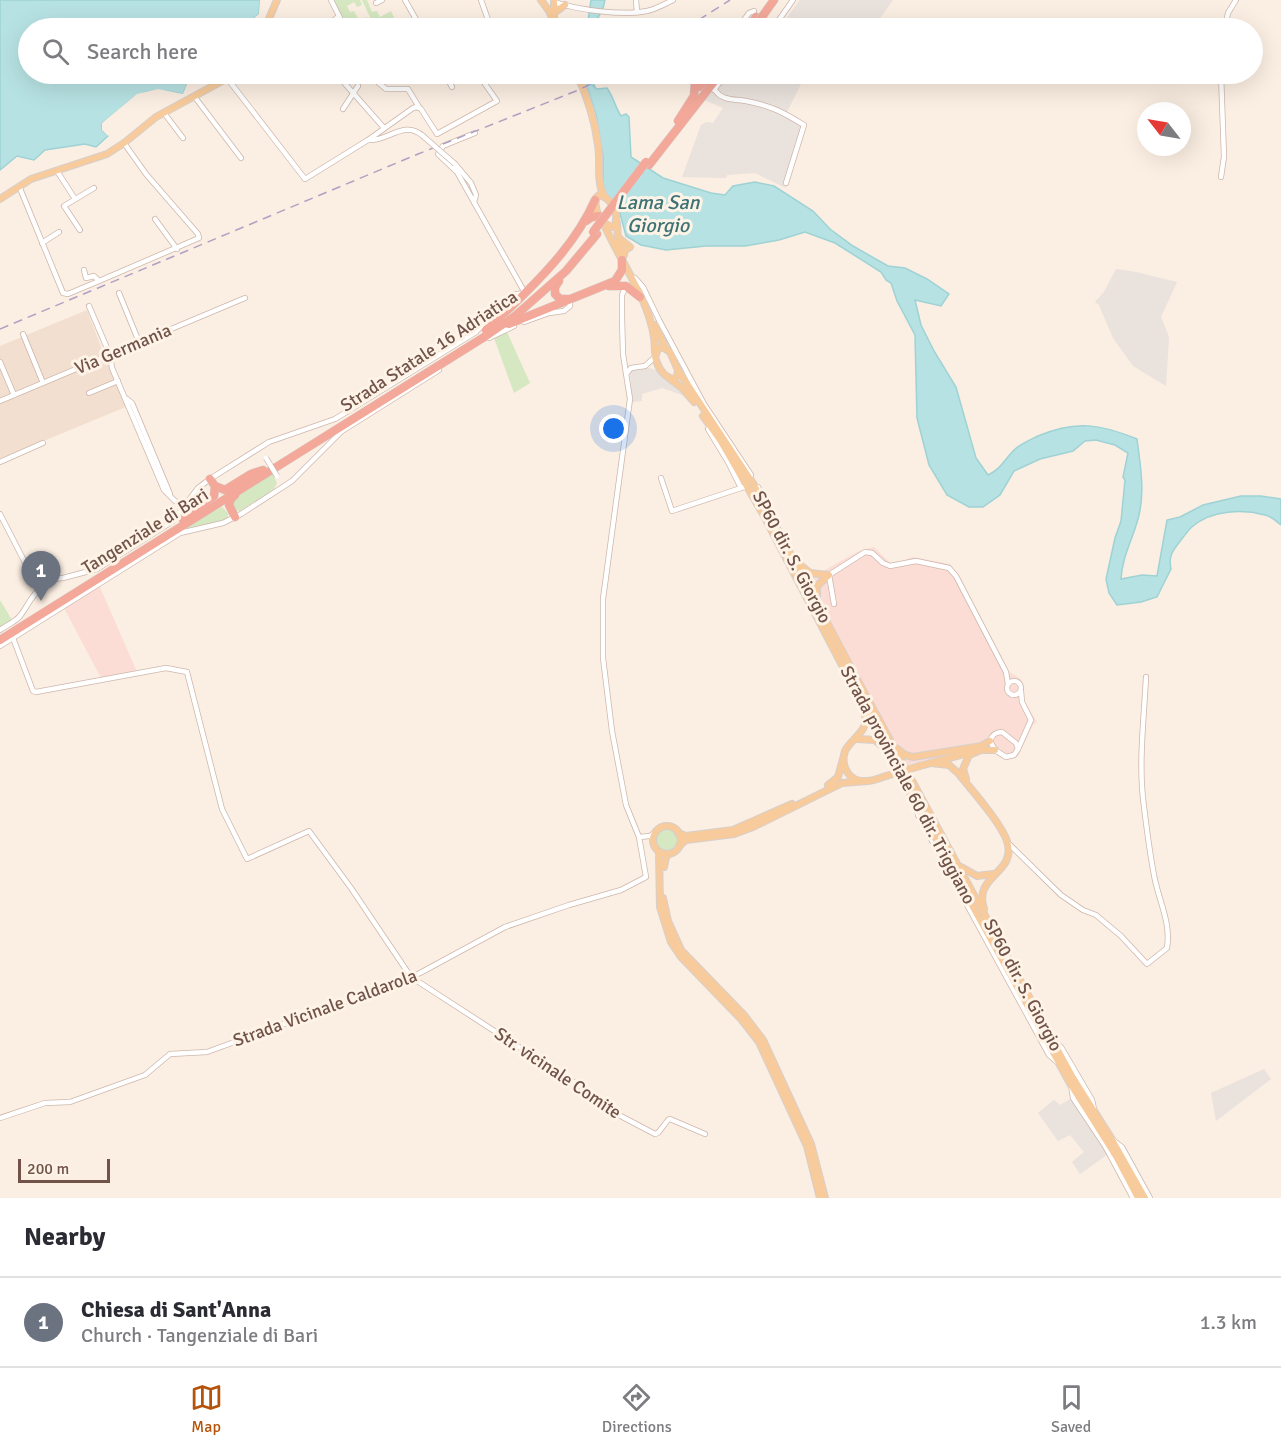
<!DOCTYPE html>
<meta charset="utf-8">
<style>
body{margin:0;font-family:Signika,sans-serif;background:#f2f2f3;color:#2b2b33}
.compass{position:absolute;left:1137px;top:102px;width:54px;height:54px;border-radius:50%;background:#fff;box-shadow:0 6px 24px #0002;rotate:301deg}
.scale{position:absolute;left:18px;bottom:15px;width:92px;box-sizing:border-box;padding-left:6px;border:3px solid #715349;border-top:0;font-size:16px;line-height:21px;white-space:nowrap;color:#715349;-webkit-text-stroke:4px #fef3e7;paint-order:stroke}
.you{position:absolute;left:614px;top:429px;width:21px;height:21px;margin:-15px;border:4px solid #fff;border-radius:50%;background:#1a73e8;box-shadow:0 0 0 9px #1a73e833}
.badge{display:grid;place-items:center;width:39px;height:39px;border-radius:50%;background:#b45309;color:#fff;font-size:20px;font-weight:700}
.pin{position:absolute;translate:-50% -50px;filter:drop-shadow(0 2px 3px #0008)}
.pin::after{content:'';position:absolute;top:32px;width:21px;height:18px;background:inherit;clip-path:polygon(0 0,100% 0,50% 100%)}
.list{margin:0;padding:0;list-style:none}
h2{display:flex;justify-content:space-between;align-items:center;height:78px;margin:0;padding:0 24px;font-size:26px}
h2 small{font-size:20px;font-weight:400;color:#7c7c81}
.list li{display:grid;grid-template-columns:39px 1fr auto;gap:18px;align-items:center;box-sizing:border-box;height:90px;padding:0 24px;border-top:2px solid #e1e1e2}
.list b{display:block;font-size:22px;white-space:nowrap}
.list p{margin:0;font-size:20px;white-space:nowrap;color:#7c7c81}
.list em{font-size:20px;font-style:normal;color:#7c7c81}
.icon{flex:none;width:33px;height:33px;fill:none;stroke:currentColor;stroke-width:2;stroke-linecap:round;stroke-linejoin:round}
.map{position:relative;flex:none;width:1281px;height:1198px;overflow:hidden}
.search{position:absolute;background:#fff;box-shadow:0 6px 24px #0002;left:18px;right:18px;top:18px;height:66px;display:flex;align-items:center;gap:15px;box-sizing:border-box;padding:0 21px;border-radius:33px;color:#7c7c81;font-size:22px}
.sheet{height:168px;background:#fff}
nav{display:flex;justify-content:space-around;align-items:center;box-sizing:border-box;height:84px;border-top:2px solid #e1e1e2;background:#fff;font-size:16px;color:#7c7c81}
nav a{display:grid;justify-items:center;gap:3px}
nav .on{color:#b45309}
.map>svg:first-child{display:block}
</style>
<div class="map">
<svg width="1281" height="1198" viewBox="0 0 1281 1198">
<rect width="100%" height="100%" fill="#fbeee2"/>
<!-- residential -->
<path fill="#f2dfd0" d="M87,310L106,360L128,406L0,459V346Z"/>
<!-- commercial -->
<g fill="#fbddd6">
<path d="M874,547L890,563L899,562L913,557L940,562L950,564L959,577L1008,671L1021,679L1024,686L1022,695L1024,700L1037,722L1033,725L1018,756L1014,758L1005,760L991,752H960L906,766L804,575L823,571L857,552Z"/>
<path d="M99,585L137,672L101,678L64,608Z"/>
</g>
<!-- industrial -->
<g fill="#eae2dd">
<path d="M800,0H893L873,28H779Z"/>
<path d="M725,74H806L787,112L804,127L786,188L755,173L727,175L726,178L682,177L701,125L706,122L713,123L723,108L702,99Z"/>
<path d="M1116,269L1136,272L1177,282L1161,317L1169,337L1166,386L1133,366L1113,338L1099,305L1095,302L1104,292Z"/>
<path d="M648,368L657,370L688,397L662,388L642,394V401L632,402L630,374L631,371Z"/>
<path d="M1264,1069L1271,1079L1216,1121L1211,1093Z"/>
<path d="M1072,1098L1108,1154L1080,1174L1072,1162L1084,1152L1070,1135L1058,1141L1038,1113L1054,1100L1060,1105Z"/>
</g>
<!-- green -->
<g fill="#d5e8c1">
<path d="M332,0H360L362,5L357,7L354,2L347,6L350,12L354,11L359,20L367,17L373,28H346Z"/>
<path d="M362,0H367L372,12L377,11L380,17L391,11L399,28H375Z"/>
<path d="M507,332L530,383L514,393L494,338Z"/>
<path d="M272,473L277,483L274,489L240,511L234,510L231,500Z"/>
<path d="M222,507L228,513V517L223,521L172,534Z"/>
<path d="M0,600L12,620L0,627Z"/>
<circle cx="667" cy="840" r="11"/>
</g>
<!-- water -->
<g fill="#b7e2e3" stroke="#9ed2d5" stroke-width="1.5">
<path d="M0,0H260L259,14L249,22L235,24L231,28H28V74H191L183,94C138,83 136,98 102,123V130L108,136L96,147L85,144L45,150L34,160L17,156L0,170Z"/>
<path d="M591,0H605L603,8L593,28H587Z"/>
<path d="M583,74H590L592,85L597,89L607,88C614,98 615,107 621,116L626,114L629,117L631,157L663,178L711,193L725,195L733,186L755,182L774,186L813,211L830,229L853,246L888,266L905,268L927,279L949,294L941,306L915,300L921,325L934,351L956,387L976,458L988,475C1000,470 1005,459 1014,450C1020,444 1030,440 1038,436C1076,420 1100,424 1137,439C1140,463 1145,490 1139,515C1134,537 1122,556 1121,579L1142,575L1157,576L1167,520L1180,517L1203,505L1241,496H1261L1281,499V525C1276,521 1271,516 1265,515C1243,509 1212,510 1193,526C1189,529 1185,535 1181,540C1173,550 1168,556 1171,569L1157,597L1141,602L1117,605L1109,593L1106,579L1115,538L1121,521L1125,480L1123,477L1128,453L1115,445L1096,440L1085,441L1073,451L1040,459L1014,471L1000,495L983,507H969L947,495L929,465L917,418L915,335L897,301L891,283L886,280L881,272L835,243L805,232L779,240L745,246H706L666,250L641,245L626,236L619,210L606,194L603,186V156L596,115Z"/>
</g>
<!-- pier -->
<g fill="#fbeee2">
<path d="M260,0H263L261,16L250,25L231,28L235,24L249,22L259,14Z"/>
<path d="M191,74H194L185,96L158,92L138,97L105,124V129L109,134L108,136L102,130V123L137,94L158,89L183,94Z"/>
</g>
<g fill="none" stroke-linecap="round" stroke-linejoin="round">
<!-- stream -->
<g stroke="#9ed2d5" stroke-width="1.5">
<path d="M596,28L597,18"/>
<path d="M590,74L595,87"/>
</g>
<defs>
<g id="minor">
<path d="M405,0L421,28"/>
<path d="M481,0L491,28"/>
<path d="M636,0L637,12"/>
<path d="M554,2C579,10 622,16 647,11C656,9 665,4 673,0"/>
<path d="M376,3L382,0"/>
<path d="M339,16L345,28"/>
<path d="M324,28L339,16L331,0"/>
<path d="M738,28L749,13L754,11"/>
<path d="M766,28L776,24L793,0"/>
<path d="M1225,28L1228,13L1236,0"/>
<path d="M368,74L386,89H408L419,107"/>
<path d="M445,74L452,87"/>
<path d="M535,74L538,78"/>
<path d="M1221,74L1224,157L1221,177"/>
<path d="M227,78L305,179L368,140L413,108L417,107L421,109L437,134L497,101L478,74"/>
<path d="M340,78L384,128"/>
<path d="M714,90L726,74"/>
<path d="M715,90C722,101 735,99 746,101C771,106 781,111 804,125L786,183"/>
<path d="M194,96L241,158"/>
<path d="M343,109L358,86"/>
<path d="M164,113L183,138"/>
<path d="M368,140C388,142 404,119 423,136"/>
<path d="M455,164L471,183L476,195L474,202"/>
<path d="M57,171L75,199"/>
<path d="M19,186L63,293L68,294L99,281"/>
<path d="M155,219L177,249"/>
<path d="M80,230L64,206L94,188"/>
<path d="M42,243L59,232"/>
<path d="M84,270L86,278L94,276L99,281L199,238L198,234L146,174L124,143"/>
<path d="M635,278L643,287L659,320L704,404L751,475"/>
<path d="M119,293L139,342"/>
<path d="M89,306L110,355L112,368L164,490L175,501L185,505"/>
<path d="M524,322L549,313L564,311L570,306V299"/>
<path d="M23,334L43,383"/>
<path d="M489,338L514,326"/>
<path d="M0,362L14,395"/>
<path d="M626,374L631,368L645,366L655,357"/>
<path d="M89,393L118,381"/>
<path d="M127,399L132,403L170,494"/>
<path d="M0,401L245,298"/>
<path d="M708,429L728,462L741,488"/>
<path d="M0,462L43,443"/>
<path d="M661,478L672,511L747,486"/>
<path d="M758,487L766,504"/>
<path d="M0,514L35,582L41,589"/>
<path d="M30,570L35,576L44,580L63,578L97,569L173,521L198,488L210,479L269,442L335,419L476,332L510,295L525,293L457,172L438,154L443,146L475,133"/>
<path d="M834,604L829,575L865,552L872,553L883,563L890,566L916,561L949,568L956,576L1006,672L1008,684"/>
<path d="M0,630C7,625 15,622 20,616C28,606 33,591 45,587L44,580"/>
<path d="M13,638L33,691L36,692L166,668L187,672L222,809L247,859L309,831L351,888L411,977L570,1080L586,1089L594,1102L655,1134L658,1133L668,1120L670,1119L705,1134"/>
<path d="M0,646L180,533L223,523L241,514L292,481L342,431L439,370"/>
<circle cx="1014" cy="688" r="7"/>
<path d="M1002,732L1016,743L1018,749L1014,755L1006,757L995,750L990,741C992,735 995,732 1002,732Z"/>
<path d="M1018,749L1031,720L1022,702L1021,691"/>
<path d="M916,805L918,815L1049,1055L1057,1062"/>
<path d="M639,837L650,836L654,833"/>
<path d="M1008,843L1061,895L1083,910L1096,915L1121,936L1147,964L1167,948C1171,924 1160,903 1155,880C1150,856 1147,831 1144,807C1138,765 1144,719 1146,677"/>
<path d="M1055,1042L1061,1047L1092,1100L1094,1109"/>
<path d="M1071,1085L1073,1098L1105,1146L1133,1198"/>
<path d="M0,1118L45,1103L70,1102L145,1075L170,1054L207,1052L399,982L420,973L505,927L569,905L621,890L646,877L639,837L626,805L612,731L603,658V599L630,399L623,354L622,318V295L626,286"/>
<path d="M1113,1140L1122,1147L1150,1198"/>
</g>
<g id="major">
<path d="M541,0L549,11L557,28"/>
<path d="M554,13L565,5"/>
<path d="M554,19V2"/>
<path d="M265,28L277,0"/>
<path d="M577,74C587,96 595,121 598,145C601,162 596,181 604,196"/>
<path d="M599,195C612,198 619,213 615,225L612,227C600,223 594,210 596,198Z"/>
<path d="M0,199L31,179L107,154L124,143L156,117L235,74"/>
<path d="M603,222C620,263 656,307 655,352"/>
<path d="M617,223L618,240L621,250"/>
<path d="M619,238L630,247L625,250L624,255"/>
<path d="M655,325L666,349"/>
<path d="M663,347L670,352L678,370L677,377L673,379C662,376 658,367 655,357L658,349Z"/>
<path d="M678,370L754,485L858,681L1072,1076L1111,1138L1145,1198"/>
<path d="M669,378L681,387L694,402"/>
<path d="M703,416L720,440L763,514L889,755L1071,1085L1117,1158L1138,1198"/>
<path d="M798,563L810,573L828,575"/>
<path d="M817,599V586L829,575"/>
<path d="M864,712C871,731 852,737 845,751C840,766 849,783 867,781C873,781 880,778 886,776"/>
<path d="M857,739L875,740L883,747"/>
<path d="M896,748L905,755L913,757L982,746"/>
<path d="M978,748L990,741"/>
<path d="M931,763L949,765L958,773C970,788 1005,827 1008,845C1014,874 973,876 984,909"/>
<path d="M920,766L972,752"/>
<path d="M966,779L963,769L969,755L981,750H995"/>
<path d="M828,785L838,777L843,759"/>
<circle cx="667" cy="840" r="14"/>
<path d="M678,833L686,836L733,830L792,804"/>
<path d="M679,846L686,840L734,834L753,827L842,783L867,781"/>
<path d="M659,852L660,907L671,942L681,957L741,1019L759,1042L807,1146L820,1198"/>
<path d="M664,867L666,857L669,854"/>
<path d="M961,867L977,876L993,874"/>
<path d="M663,898L668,921L681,950L744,1015L763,1040L811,1144L825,1198"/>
</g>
<g id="highway">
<path d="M764,14L774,0"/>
<path d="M748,28L756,17"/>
<path d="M697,82V86L699,87L711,74"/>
<path d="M678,121L694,96L695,83L697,80"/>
<path d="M649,165L720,74"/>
<path d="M586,221L592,217L599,216"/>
<path d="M559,281L555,287V294L560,299H568"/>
<path d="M609,286H626L640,297"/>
<path d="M509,324L615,281L622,270V260"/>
<path d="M486,330C494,321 504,314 513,305C545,274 577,241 595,200"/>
<path d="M215,486L225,490L251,474L263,470"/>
<path d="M235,517L229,505L231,499L235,495"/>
<path d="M183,520L189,513L214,496L215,486L210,479"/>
<path d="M0,640L489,334L515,316L566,271L597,234"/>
</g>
</defs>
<!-- minor casing -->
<use href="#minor" stroke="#ceb7ac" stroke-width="6"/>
<!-- major casing -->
<use href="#major" stroke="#d7cfcc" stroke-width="8"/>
<!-- highway casing -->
<use href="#highway" stroke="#d7cfcc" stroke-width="9"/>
<!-- minor -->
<use href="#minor" stroke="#fff" stroke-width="4.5"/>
<!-- major -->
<use href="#major" stroke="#f8cb9c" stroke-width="6"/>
<!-- highway -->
<use href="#highway" stroke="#f3a89a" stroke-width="8"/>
<!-- rail -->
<g stroke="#b0a1c3" stroke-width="1.5" stroke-dasharray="9 6" stroke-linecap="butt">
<path d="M686,28L730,0"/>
<path d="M0,329L418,154L576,91L613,74"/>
</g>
<defs>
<g id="minor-bridge">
<path d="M423,136L455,164"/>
<path d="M266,458L277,476"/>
</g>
<path id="major-bridge" d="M886,776L920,766"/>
<g id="highway-bridge">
<path d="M760,20L764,14"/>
<path d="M593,232L646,162"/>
</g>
</defs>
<!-- minor-bridge casing -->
<use href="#minor-bridge" stroke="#ceb7ac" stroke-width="6" stroke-linecap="butt"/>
<!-- major-bridge casing -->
<use href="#major-bridge" stroke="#d7cfcc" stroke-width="8" stroke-linecap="butt"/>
<!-- highway-bridge casing -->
<use href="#highway-bridge" stroke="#d7cfcc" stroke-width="9" stroke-linecap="butt"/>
<!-- minor-bridge -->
<use href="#minor-bridge" stroke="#fff" stroke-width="4.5"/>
<!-- major-bridge -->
<use href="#major-bridge" stroke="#f8cb9c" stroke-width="6"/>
<!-- highway-bridge -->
<use href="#highway-bridge" stroke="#f3a89a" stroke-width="8"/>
</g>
<g text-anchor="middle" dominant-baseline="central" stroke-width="6" stroke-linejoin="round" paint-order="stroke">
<!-- street labels -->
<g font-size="18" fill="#715349" stroke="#fef3e7">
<text transform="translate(123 349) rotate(-23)">Via Germania</text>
<text transform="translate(429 351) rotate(-33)">Strada Statale 16 Adriatica</text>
<text transform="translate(145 531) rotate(-32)">Tangenziale di Bari</text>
<text transform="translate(792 557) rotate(62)">SP60 dir. S. Giorgio</text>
<text transform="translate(908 785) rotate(62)">Strada provinciale 60 dir. Triggiano</text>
<text transform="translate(1023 985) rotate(62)">SP60 dir. S. Giorgio</text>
<text transform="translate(325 1008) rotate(-20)">Strada Vicinale Caldarola</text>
<text transform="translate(558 1073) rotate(34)">Str. vicinale Comite</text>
</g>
<!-- water labels -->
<g font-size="20" font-style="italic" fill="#3e7376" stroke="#fef3e7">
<text x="658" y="202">Lama San<tspan x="658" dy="23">Giorgio</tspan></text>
</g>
</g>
</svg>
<svg class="compass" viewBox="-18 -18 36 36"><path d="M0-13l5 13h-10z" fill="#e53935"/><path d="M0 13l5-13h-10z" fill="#7c7c81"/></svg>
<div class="scale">200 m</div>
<div class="you"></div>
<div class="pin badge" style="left:41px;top:601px;background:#6b7280">1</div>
<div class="search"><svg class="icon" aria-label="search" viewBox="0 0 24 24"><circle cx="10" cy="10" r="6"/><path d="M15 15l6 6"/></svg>Search here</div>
</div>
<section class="sheet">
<h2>Nearby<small></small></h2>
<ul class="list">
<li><span class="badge" style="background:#6b7280">1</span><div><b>Chiesa di Sant'Anna</b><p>Church · Tangenziale di Bari</p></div><em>1.3 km</em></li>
</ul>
</section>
<nav>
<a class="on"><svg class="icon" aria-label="map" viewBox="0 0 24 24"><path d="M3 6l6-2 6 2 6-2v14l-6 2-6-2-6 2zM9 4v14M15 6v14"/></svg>Map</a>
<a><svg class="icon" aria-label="directions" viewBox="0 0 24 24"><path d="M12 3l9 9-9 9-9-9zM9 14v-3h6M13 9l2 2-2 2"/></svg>Directions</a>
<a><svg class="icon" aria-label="saved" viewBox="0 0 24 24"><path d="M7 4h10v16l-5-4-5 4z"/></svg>Saved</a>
</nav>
